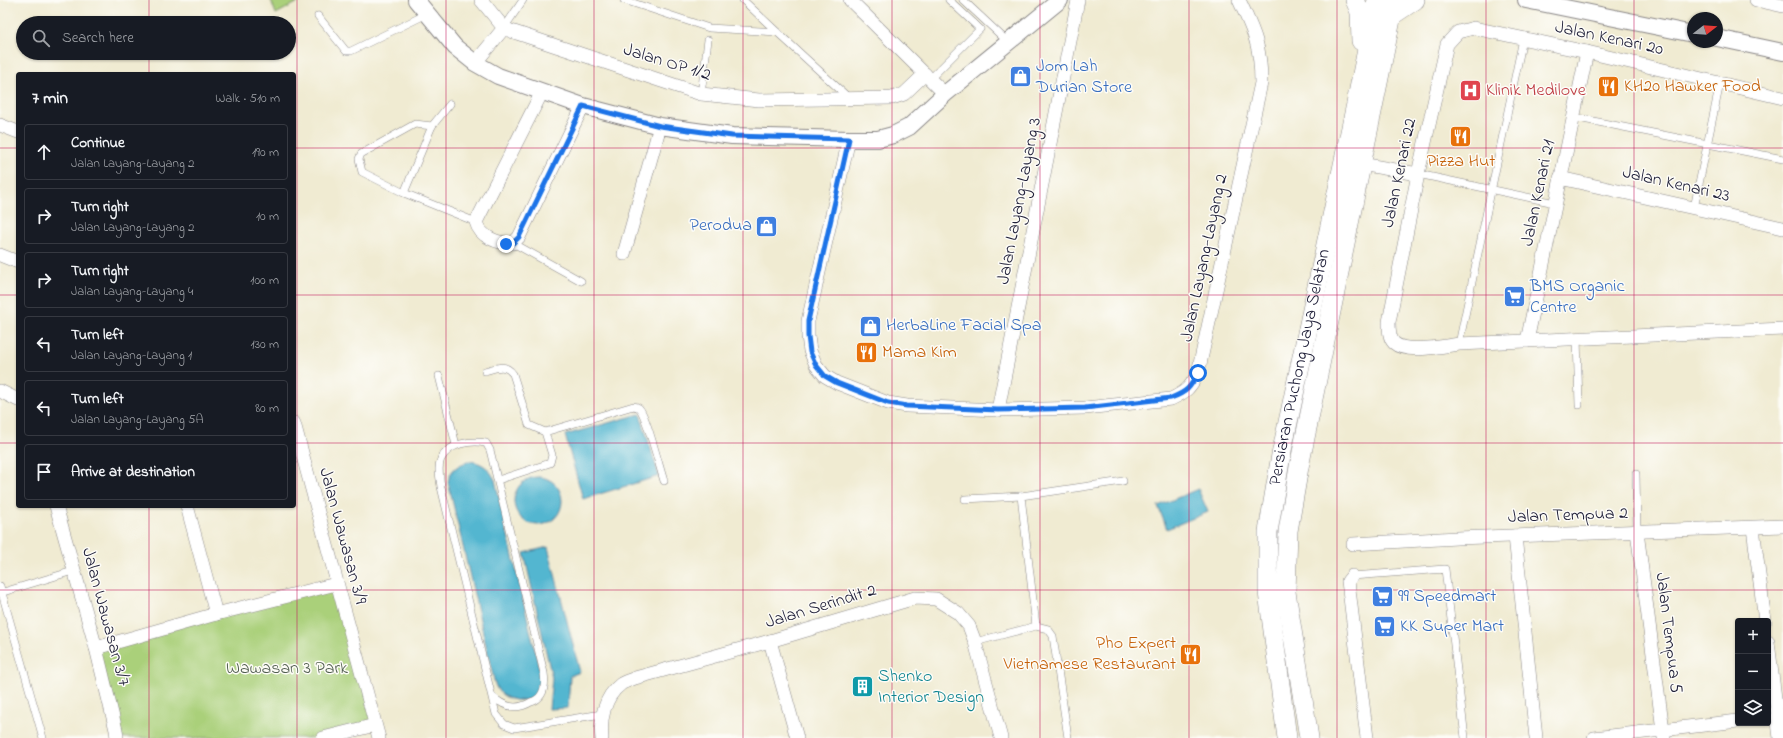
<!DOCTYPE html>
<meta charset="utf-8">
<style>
body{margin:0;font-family:"Indie Flower",sans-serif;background:#242831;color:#f1f3f6}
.controls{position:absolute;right:12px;bottom:12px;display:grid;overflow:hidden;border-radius:4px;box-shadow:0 1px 3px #0004}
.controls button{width:36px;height:36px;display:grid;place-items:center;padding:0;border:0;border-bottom:1px solid #363941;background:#171b24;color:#f1f3f6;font:20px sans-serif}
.compass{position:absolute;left:1687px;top:12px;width:36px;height:36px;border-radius:50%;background:#171b24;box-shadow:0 1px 3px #0004;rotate:73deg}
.stop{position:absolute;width:12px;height:12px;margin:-9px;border:3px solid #1a73e8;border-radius:50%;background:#fff}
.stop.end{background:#1a73e8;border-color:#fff;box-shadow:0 1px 4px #0008}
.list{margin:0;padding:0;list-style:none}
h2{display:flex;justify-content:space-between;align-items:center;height:52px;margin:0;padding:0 16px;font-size:17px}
h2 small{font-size:13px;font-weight:400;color:#9ea1a6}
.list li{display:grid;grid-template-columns:26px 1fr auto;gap:12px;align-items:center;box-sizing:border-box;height:56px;margin:0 8px 8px;padding:0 8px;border:1px solid #363941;border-radius:4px}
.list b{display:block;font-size:15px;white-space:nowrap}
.list p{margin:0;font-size:13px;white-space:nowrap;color:#9ea1a6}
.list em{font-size:13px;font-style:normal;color:#9ea1a6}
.icon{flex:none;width:22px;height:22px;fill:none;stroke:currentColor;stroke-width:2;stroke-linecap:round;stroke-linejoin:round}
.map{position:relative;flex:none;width:1783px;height:738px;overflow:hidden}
.search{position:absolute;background:#171b24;box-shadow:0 1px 3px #0004;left:16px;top:16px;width:280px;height:44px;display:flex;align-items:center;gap:10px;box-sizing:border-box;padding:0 14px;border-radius:22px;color:#9ea1a6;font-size:15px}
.panel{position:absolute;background:#171b24;box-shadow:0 1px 3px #0004;left:16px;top:72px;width:280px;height:436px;border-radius:4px}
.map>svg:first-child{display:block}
</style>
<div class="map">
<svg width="1783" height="738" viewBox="0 0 1783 738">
<rect width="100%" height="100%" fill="#fdfcf7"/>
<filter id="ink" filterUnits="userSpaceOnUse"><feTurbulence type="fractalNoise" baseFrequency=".025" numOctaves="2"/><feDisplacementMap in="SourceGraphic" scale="8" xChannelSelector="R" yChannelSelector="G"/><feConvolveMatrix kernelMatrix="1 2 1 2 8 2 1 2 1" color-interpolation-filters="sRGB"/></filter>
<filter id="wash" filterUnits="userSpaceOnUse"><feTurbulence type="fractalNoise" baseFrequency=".012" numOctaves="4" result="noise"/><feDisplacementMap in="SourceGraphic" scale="16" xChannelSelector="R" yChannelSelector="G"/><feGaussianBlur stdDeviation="0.9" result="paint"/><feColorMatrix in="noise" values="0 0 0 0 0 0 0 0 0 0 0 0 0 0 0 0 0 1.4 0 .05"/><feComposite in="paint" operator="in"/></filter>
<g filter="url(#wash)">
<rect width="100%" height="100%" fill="#f0ebd2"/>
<!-- green -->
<g fill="#aad07a" stroke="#66795a">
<path d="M271,0H302L276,14Z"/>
<path d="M336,584L375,725L325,738H117L96,648Z"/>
</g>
<!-- water -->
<g fill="#52b6d0" stroke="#3a6c86">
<path d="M640,414L659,476L583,499L565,435Z"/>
<path d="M470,461C483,463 489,468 495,480L542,681C541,685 540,689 538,693C530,704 507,702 499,691C496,688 495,684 494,680L448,482C450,469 458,465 470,461Z"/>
<circle cx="538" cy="501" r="24"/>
<path d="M1198,489L1208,512L1167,529L1158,506Z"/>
<path d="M548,547L580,672L570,676L568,708L549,709L552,678L524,553Z"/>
</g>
</g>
<g filter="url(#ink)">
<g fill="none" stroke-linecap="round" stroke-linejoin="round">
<defs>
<g id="service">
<path d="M624,0L709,28L777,32L850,99"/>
<path d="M743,0L777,32"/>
<path d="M963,0L1008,42"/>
<path d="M318,16L346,51H351L427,14"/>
<path d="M504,28L523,0"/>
<path d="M930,79L980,29L949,0"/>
<path d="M701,94L708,40"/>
<path d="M1573,117L1783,159"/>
<path d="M432,126L415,124L361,154L359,159L362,172L404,193L476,222"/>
<path d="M1418,174L1555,203"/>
<path d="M404,193L432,126L450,104"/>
<path d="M1694,208L1720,83"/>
<path d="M513,243L581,281"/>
<path d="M1577,338L1579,405"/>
<path d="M1459,344L1523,39"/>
<path d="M485,371C496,368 505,363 513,374L529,425L545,432L630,407C633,406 636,406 639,408C646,414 660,469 664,481"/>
<path d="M439,376L456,445"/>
<path d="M1636,474L1637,532"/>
<path d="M498,480L550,463L552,455L545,432"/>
<path d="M965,499L1021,496"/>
<path d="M1352,576L1445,569L1465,738"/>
<path d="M0,586L43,738"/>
<path d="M0,593L73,571"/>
<path d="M1036,626L1021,496L1123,481"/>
<path d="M975,642L1036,626L1048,629L1053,636L1068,738"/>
<path d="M492,696C504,707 516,711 531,702C535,701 539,698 541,695C545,689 545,680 544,673L490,450L486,443C471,440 449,443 441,459C437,467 440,478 441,487L496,714L504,724L514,728L602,714"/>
</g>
<g id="minor">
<path d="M481,0L504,28L511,31L701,94L759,100L892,98L904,94L925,74"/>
<path d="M850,0L945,94"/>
<path d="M1756,0L1783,6"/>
<path d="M475,63L504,28"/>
<path d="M542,92L476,222C480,237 498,244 513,243L519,237L583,106"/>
<path d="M1783,98L1587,52L1474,28L1458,32L1447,44L1418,174L1389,322C1389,329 1389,338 1394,343C1406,354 1444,346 1459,344L1783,329"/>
<path d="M0,125L18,132"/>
<path d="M849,139L808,321V336L810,351L816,365L825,376L837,383L888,403L907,406L998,410L1085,408L1171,399C1186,392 1190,388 1198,373L1261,83C1261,46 1254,32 1239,0"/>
<path d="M1361,164L1418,174"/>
<path d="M1560,178L1783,228"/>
<path d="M624,254L660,126"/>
<path d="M0,255L18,262"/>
<path d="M1527,341L1587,52"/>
<path d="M0,391L18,400"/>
<path d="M998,410L1078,0"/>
<path d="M294,423L379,738"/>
<path d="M56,506L96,648L116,730L117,738"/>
<path d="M187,506L216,614"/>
<path d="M1753,528L1765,621"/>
<path d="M1637,532L1664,738"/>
<path d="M1515,536L1536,738"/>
<path d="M1353,544L1457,538L1783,526"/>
<path d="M1352,576L1348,581L1367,738"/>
<path d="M770,641L797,738"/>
<path d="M1768,642L1780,738"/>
<path d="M96,648L216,614L336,584"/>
<path d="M323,738L375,725"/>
<path d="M602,738C600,719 604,697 621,684C625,681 631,680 635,678L770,641L915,598L936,599L958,613L969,626L975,642L1001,738"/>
<path d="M1594,738L1738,721"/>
</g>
<g id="tertiary">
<path d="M416,0L455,47L475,63L498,76L583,106L660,126L732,136L849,139H878L893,135L909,127L945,94L1060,0"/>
<path d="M1526,0L1693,34"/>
<path d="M1717,38L1783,52"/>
</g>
<g id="secondary">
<path d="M1355,0L1360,12L1361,41"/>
<path d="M1391,16L1415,0"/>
<path id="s1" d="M1287,738L1268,592V532L1281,455L1356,104L1377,0"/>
<path d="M1309,738L1286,592L1288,531L1299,467L1395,0"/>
</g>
</defs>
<!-- service casing -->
<use href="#service" stroke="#898686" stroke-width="8"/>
<!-- minor casing -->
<use href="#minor" stroke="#898686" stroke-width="14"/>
<!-- tertiary casing -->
<use href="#tertiary" stroke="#898686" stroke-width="18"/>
<!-- secondary casing -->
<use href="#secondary" stroke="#898686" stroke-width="20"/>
<!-- service -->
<use href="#service" stroke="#fff" stroke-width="7"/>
<!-- minor -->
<use href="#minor" stroke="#fff" stroke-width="13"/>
<!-- tertiary -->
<use href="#tertiary" stroke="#fff" stroke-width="16"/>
<!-- secondary -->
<use href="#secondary" stroke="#fff" stroke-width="19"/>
</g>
</g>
<g fill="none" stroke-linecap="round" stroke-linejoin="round" filter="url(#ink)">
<!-- route -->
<path stroke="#1a73e8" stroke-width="5" d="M506,244L513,243L519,237L583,106L660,126L732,136L849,139L808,321V336L810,352L816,365L825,376L837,383L888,403L907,406L998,410L1085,408L1171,398C1187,392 1190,388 1198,373"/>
</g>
<!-- grid -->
<path fill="none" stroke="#c2185b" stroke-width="1" stroke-opacity="0.55" d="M149,0V23M297,0V738M446,0V738M594,0V738M743,0V738M892,0V738M1040,0V738M1189,0V738M1337,0V738M1486,0V738M1634,0V738M149,53V74M0,148H18M294,148H1783M0,295H18M294,295H1783M0,443H18M294,443H1783M149,506V738M0,590H1783"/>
<!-- icons -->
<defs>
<symbol id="shop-square" viewBox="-11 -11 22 22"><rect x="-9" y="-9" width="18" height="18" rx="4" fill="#3f7fe0" stroke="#fdfcf7"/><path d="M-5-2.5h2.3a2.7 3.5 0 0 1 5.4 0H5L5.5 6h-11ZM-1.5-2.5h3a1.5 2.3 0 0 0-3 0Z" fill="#fff"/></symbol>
<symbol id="restaurant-square" viewBox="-11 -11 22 22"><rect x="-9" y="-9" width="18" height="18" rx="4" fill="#e8710a" stroke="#fdfcf7"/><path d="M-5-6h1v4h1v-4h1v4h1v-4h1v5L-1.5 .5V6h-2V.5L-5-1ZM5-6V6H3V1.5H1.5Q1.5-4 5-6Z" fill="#fff"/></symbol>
<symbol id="hospital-square" viewBox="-11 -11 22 22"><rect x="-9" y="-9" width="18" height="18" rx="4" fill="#e0444e" stroke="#fdfcf7"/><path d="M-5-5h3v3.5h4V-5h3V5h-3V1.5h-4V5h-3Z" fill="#fff"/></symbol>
<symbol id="supermarket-square" viewBox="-11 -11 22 22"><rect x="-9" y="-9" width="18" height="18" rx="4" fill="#3f7fe0" stroke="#fdfcf7"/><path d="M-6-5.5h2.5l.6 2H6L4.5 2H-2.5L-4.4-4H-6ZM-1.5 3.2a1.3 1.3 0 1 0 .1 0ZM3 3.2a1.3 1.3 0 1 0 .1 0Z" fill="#fff"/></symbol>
<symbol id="building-square" viewBox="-11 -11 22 22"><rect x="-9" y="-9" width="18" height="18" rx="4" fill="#0f9aa8" stroke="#fdfcf7"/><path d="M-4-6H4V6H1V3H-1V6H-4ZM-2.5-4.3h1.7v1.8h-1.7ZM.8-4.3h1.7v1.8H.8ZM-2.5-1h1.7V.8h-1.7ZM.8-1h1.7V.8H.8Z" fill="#fff"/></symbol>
</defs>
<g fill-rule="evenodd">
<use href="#shop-square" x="1008" y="64" width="25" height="25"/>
<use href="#restaurant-square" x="1596" y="74" width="25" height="25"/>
<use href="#hospital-square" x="1458" y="78" width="25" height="25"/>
<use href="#restaurant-square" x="1448" y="124" width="25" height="25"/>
<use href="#shop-square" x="754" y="214" width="25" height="25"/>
<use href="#supermarket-square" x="1502" y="284" width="25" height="25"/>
<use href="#shop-square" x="858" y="314" width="25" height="25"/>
<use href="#restaurant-square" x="854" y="340" width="25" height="25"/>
<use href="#supermarket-square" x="1370" y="584" width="25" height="25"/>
<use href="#supermarket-square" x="1372" y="614" width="25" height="25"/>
<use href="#restaurant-square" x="1178" y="642" width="25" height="25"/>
<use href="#building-square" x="850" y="674" width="25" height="25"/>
</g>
<g text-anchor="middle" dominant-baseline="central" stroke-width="3" stroke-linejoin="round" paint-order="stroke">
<!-- street labels -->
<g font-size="18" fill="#22223b" stroke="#fdfcf7">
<text transform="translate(1609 39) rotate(12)">Jalan Kenari 20</text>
<text transform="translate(667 63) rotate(17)">Jalan OP 1/2</text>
<text transform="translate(1400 173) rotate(-78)">Jalan Kenari 22</text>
<text transform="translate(1676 185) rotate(13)">Jalan Kenari 23</text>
<text transform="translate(1539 193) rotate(-78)">Jalan Kenari 21</text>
<text transform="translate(1020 201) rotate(-79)">Jalan Layang-Layang 3</text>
<text transform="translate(1205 258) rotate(-78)">Jalan Layang-Layang 2</text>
<text stroke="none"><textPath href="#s1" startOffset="375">Persiaran Puchong Jaya Selatan</textPath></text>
<text transform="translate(1568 516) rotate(-2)">Jalan Tempua 2</text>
<text transform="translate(342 536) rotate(75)">Jalan Wawasan 3/9</text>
<text transform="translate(821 607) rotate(-17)">Jalan Serindit 2</text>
<text transform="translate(105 617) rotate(75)">Jalan Wawasan 3/7</text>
<text transform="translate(1668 633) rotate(83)">Jalan Tempua 5</text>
</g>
<!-- shop labels -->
<g font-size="18" fill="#366cbe" stroke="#fdfcf7" text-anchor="start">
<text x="1036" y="67">Jom Lah<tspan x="1036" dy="21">Durian Store</tspan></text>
<text x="752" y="226" text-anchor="end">Perodua</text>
<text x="1530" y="287">BMS Organic<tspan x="1530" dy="21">Centre</tspan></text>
<text x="886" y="326">HerbaLine Facial Spa</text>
<text x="1398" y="597">99 Speedmart</text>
<text x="1400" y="627">KK Super Mart</text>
</g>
<!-- food labels -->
<g font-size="18" fill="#c56008" stroke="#fdfcf7" text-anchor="start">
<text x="1624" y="87">KH20 Hawker Food</text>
<text x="1461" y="162" text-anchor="middle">Pizza Hut</text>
<text x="882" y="353">Mama Kim</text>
<text x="1176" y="644" text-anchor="end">Pho Expert<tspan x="1176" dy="21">Vietnamese Restaurant</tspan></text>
</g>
<!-- health labels -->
<g font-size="18" fill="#be3a42" stroke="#fdfcf7" text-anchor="start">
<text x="1486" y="91">Klinik Medilove</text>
</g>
<!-- park labels -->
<g font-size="18" fill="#525f51" stroke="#fdfcf7">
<text x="287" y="669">Wawasan 3 Park</text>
</g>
<!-- culture labels -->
<g font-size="18" fill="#0d838f" stroke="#fdfcf7" text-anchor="start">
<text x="878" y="677">Shenko<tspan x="878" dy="21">Interior Design</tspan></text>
</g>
</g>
</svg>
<div class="controls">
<button>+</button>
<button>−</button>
<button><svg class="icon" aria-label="layers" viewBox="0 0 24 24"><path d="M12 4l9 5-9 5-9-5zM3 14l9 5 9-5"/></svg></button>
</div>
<svg class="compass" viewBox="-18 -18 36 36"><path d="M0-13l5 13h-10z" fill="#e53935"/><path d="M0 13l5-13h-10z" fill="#9ea1a6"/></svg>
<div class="stop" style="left:1198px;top:373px"></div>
<div class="stop end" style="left:506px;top:244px"></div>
<div class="search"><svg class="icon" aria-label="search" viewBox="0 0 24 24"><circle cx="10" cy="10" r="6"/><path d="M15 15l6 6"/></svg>Search here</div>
<section class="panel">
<h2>7 min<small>Walk · 510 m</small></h2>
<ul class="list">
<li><svg class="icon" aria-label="ahead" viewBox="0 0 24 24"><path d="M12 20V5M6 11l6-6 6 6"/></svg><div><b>Continue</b><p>Jalan Layang-Layang 2</p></div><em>190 m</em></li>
<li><svg class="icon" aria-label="right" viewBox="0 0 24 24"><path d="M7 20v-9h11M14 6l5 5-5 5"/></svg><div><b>Turn right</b><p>Jalan Layang-Layang 2</p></div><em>10 m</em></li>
<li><svg class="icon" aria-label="right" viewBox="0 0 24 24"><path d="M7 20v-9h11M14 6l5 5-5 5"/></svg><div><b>Turn right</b><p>Jalan Layang-Layang 4</p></div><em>100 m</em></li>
<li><svg class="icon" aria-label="left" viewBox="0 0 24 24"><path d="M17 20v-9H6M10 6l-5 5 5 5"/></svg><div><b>Turn left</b><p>Jalan Layang-Layang 1</p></div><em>130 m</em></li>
<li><svg class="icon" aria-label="left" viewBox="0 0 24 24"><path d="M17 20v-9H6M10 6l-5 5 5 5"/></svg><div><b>Turn left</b><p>Jalan Layang-Layang 5A</p></div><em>80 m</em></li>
<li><svg class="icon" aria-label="arrive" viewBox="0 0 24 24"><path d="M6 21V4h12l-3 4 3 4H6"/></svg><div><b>Arrive at destination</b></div></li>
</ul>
</section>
</div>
